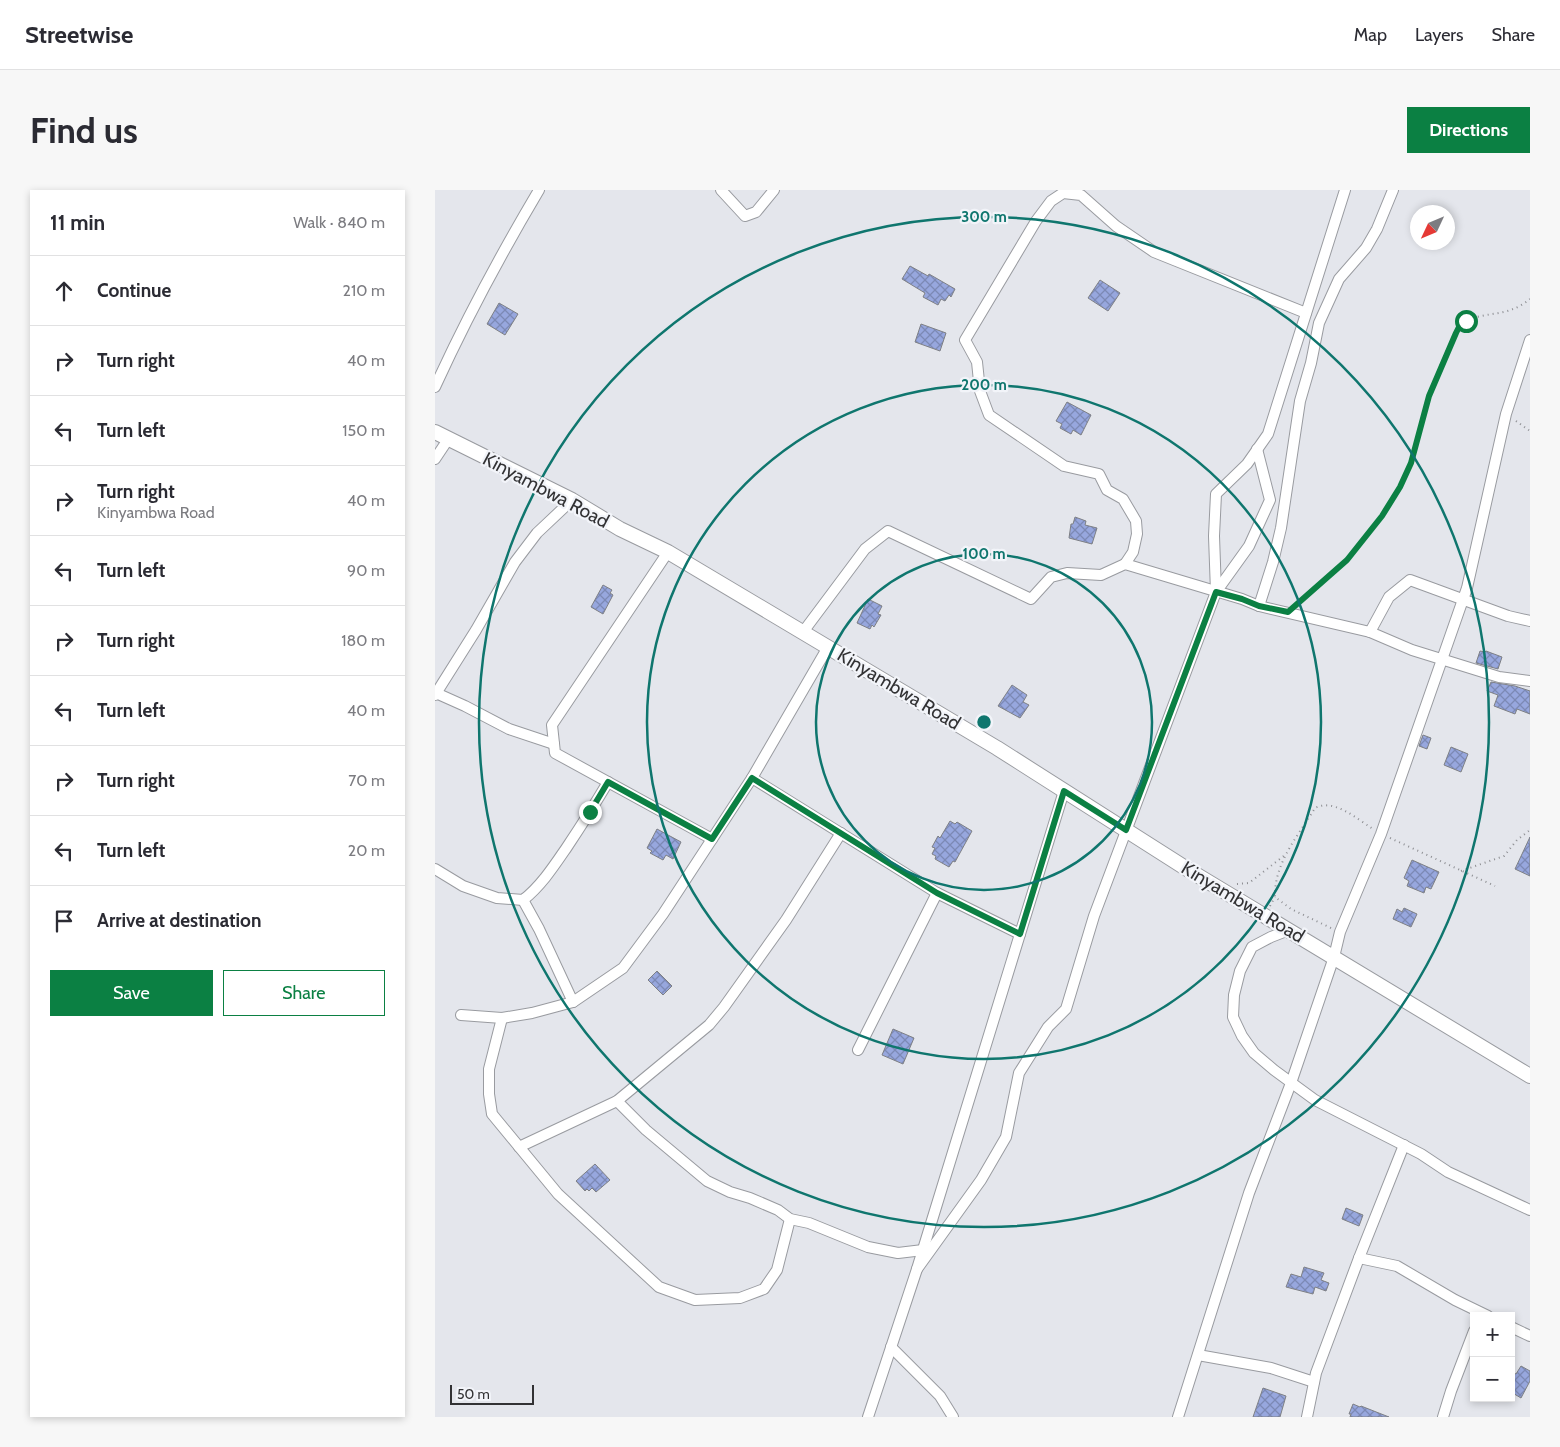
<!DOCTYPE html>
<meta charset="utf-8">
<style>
body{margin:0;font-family:Cabin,sans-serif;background:#f7f7f7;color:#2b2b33}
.controls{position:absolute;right:15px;bottom:15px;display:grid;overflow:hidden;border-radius:0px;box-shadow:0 2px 8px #0003}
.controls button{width:45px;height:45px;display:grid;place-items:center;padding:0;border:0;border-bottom:1px solid #e1e1e2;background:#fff;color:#2b2b33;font:25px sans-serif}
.compass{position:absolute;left:975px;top:15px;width:45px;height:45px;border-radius:50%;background:#fff;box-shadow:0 2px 8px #0003;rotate:226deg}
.scale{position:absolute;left:15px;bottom:12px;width:84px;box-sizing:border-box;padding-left:5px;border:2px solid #323234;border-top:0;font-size:14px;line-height:18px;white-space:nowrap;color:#323234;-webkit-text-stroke:4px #f2f4f9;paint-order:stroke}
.stop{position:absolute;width:15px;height:15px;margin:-11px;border:4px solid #0b8043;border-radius:50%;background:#fff}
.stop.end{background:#0b8043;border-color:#fff;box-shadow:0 1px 5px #0008}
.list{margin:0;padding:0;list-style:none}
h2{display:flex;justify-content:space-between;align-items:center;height:65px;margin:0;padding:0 20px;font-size:21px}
h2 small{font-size:16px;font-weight:400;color:#7c7c81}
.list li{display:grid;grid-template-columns:32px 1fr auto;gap:15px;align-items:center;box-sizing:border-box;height:70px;padding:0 20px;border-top:1px solid #e1e1e2}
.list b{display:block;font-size:19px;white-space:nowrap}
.list p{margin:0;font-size:16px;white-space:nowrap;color:#7c7c81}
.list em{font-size:16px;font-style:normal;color:#7c7c81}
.actions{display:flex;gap:10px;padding:15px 20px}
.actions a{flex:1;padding:11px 0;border:1px solid #0b8043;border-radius:0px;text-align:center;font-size:18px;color:#0b8043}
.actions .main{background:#0b8043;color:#fff}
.icon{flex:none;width:28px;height:28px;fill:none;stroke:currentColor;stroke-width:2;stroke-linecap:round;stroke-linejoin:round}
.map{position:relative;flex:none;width:1095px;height:1227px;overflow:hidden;border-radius:0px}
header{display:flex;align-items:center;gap:30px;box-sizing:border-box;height:70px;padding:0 25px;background:#fff;border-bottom:1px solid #e1e1e2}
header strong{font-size:24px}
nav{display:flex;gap:28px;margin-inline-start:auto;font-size:18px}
.intro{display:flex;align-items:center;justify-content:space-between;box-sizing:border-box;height:120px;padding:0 30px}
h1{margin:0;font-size:35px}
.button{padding:12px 22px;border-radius:0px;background:#0b8043;color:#fff;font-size:18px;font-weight:700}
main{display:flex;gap:30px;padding:0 30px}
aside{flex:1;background:#fff;border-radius:0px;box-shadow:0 2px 8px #0003}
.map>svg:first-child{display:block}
</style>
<header>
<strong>Streetwise</strong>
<nav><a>Map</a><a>Layers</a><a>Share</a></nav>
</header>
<div class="intro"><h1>Find us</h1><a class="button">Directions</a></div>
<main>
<aside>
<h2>11 min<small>Walk · 840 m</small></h2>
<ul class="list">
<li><svg class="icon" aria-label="ahead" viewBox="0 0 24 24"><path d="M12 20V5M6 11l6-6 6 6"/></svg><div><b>Continue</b></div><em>210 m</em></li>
<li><svg class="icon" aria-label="right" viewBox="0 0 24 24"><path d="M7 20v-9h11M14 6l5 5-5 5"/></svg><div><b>Turn right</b></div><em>40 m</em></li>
<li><svg class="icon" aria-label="left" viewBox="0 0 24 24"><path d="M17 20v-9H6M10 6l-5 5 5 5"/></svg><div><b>Turn left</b></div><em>150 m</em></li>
<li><svg class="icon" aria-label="right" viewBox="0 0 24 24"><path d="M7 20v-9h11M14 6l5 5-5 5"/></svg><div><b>Turn right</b><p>Kinyambwa Road</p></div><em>40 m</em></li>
<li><svg class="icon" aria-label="left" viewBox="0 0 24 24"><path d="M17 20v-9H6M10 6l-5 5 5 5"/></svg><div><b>Turn left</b></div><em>90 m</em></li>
<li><svg class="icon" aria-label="right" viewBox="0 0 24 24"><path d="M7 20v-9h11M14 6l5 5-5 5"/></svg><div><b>Turn right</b></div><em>180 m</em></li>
<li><svg class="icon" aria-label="left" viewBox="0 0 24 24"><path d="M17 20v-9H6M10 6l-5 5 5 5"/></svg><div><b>Turn left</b></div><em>40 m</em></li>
<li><svg class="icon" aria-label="right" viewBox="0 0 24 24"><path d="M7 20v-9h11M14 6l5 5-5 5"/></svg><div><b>Turn right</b></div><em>70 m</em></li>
<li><svg class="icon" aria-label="left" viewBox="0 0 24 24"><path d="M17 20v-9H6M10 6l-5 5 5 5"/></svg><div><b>Turn left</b></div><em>20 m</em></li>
<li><svg class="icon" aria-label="arrive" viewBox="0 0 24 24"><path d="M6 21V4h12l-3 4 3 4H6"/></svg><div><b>Arrive at destination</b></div></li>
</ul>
<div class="actions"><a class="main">Save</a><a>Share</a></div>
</aside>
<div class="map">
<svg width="1095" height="1227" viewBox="0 0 1095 1227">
<defs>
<pattern id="building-cross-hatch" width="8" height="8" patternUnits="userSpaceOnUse" patternTransform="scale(1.25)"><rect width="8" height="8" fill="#97a7de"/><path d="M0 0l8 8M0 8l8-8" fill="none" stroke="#7c89b5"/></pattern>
</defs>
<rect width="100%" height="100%" fill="#e4e6ec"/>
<!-- building -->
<g fill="url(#building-cross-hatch)" stroke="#7e8085">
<path d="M475,76L493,86L494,84L520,99L516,107L514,105L510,111L506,109L503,115L488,107L490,103L467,89Z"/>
<path d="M665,90L685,103L673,121L653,108Z"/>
<path d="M64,113L83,124L70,145L52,134Z"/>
<path d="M486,134L511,143L505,161L480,152Z"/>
<path d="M632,212L656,225L646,245L638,240L636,244L625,238L627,234L621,231Z"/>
<path d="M640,327L651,331L650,335L662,338L657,354L634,348L636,334H638Z"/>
<path d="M168,395L177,400L175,403L178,405L168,424L156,417Z"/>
<path d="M433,409L447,416L443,424L446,425L439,437L437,435L435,439L422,433Z"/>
<path d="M1045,461L1050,462L1051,461L1067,467L1063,479L1041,473Z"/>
<path d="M1056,492L1080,496L1095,501V524L1082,519L1080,524L1059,516L1063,505L1052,501Z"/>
<path d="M577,495L592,505L588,512L594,515L585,528L563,516Z"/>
<path d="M988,545L996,548L992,559L984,556Z"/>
<path d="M1016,557L1033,564L1026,582L1009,575Z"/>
<path d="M515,631L520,634L522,632L537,641L520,672L518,671L514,677L500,669L501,666L497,664L500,658L497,657L503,646L505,648Z"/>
<path d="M222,639L246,652L238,669L231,665L228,670L215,663L217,661L212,658Z"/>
<path d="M1095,647V686L1080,679Z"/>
<path d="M977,670L1004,682L996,699L991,697L989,703L972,696L974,691L969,688Z"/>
<path d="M969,718L982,724L976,737L958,729L962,719L967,722Z"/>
<path d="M222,781L237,796L228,805L213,790Z"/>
<path d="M458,839L479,848L468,874L447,865Z"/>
<path d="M160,974L175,990L161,1002L157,998L154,1001L152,999L150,1001L141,991Z"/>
<path d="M911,1018L928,1025L924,1036L907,1029Z"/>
<path d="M869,1077L889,1083L886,1090L894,1093L891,1101L880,1097L878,1104L851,1097L856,1084L866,1087Z"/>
<path d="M1086,1176L1095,1181V1191L1086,1208L1076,1202V1182L1081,1184Z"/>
<path d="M828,1198L851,1206L845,1227H818Z"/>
<path d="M918,1214L925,1217L926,1216L954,1227H915L916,1224H914Z"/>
</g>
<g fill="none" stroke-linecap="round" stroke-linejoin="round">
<defs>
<g id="street">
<path d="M286,0L310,26L321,22L339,0"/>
<path d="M0,197C31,129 66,64 104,0"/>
<path d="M0,269L14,248"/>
<path d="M233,362L117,535L120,563L277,649"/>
<path d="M690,374L698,362L702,344L701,331L688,309L672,300L664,284L629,276L554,225L545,201L542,172L530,150L601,31L616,11L628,3L646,5L681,36L719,62L871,123"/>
<path d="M781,402L814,356L835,310L822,259"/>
<path d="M824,416L838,372L846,338L865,211L876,173L884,133L904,89L931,58L942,39L958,0"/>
<path d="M368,442L430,359L453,341L596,409L616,387L632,383L666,385L690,374L807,409L824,416L935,442L977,460L1064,487L1095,491"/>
<path d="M935,442L954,407L975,390L1073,426L1095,431"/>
<path d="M1,503L30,516L74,539L119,554"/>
<path d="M0,505L41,440L80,372L102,343L137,310"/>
<path d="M317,588L393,457"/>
<path d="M0,679L28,696L62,708L88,710C106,696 119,676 132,657C146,636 160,614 173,592"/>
<path d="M88,710L104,739L138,812"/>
<path d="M854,740L836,747L817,757L805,781L799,805L798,827L807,846L819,863L839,880L880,910L986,964L1013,982L1095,1020"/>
<path d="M26,825L67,828L97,823L138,812L188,778L228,724L317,588L502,703"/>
<path d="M67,828L54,879V904L57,924L123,1004L224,1097L260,1110L305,1108L329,1099L342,1080L355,1029"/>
<path d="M423,860L502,703L585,744"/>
<path d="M182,911L211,940L272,991L295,1002L315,1008L343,1020L355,1029L374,1033L433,1057L463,1063L488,1060"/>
<path d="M84,957L182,911L274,835L289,817L351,730L406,643"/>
<path d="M924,1068L962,1076L1020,1110L1053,1126"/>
<path d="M482,1079L546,990L571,947L584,883L613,837L631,819L659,726L781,402L779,346L781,304L812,274L833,244L910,0"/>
<path d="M1076,1137L1095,1146"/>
<path d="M456,1157L505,1206L518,1227"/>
<path d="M763,1165L836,1178L879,1192"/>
<path d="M433,1227L482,1079L629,601"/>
<path d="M743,1227L814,1003L856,893L899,767L905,742L946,644L1032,398L1071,224L1095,150"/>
<path d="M872,1227L881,1183L924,1068L969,955"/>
<path d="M1008,1227L1016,1201L1039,1141"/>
</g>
<path id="secondary" d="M0,242L137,310L185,339L233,362L562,558L752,679L1095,886"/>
</defs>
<!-- street casing -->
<use href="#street" stroke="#999ba0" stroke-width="12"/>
<!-- secondary casing -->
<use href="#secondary" stroke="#999ba0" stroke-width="16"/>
<!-- path -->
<g stroke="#8e8f93" stroke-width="2" stroke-dasharray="1 4" stroke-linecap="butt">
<path d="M1081,231L1095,241"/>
<path d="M862,414C909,376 953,331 975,274C981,260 983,245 987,230C996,198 1008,164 1025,135C1040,123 1061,126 1078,119C1084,117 1090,113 1095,109"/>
<path d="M955,648L1060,696"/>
<path d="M1026,681L1069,666L1082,650L1095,640"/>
<path d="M802,694L814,693L850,665"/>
<path d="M835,716L840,707"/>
<path d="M896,738L856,719L840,707C839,673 863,646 880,618C899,608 922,629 938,639"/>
</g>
<!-- street -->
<use href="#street" stroke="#fff" stroke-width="10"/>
<!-- secondary -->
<use href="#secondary" stroke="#fff" stroke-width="14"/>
</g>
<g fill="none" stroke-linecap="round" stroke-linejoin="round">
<!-- route -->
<path stroke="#0b8043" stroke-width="6" d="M155,622L173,592L277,649L317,588L502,703L585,744L629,601L691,640L781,402L807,409L824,416L853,422L912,370L947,326L965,297L976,273L994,206L1021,143L1025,135L1031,131"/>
</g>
<!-- distance rings -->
<g fill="none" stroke="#0f766e" stroke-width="2.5">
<circle cx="549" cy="532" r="168"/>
<circle cx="549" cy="532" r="337"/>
<circle cx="549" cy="532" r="505"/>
</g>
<g text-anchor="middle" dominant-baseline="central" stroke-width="4.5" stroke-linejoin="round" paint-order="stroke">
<!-- street labels -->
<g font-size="19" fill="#323234" stroke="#f2f4f9">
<text transform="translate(111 300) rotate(28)">Kinyambwa Road</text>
<text transform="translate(464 499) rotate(31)">Kinyambwa Road</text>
<text transform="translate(808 712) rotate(31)">Kinyambwa Road</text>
</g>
</g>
<circle cx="549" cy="532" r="8" fill="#0f766e" stroke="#f2f4f9" stroke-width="2.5"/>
<g font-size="15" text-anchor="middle" font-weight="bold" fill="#0f766e" stroke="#f2f4f9" stroke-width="4.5" stroke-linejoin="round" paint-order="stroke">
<text x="549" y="32">300 m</text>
<text x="549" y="200">200 m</text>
<text x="549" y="369">100 m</text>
</g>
</svg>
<div class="controls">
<button>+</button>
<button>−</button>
</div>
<svg class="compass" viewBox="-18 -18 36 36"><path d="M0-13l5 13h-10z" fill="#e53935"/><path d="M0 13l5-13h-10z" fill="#7c7c81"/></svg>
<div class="scale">50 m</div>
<div class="stop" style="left:1031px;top:131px"></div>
<div class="stop end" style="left:155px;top:622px"></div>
</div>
</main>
